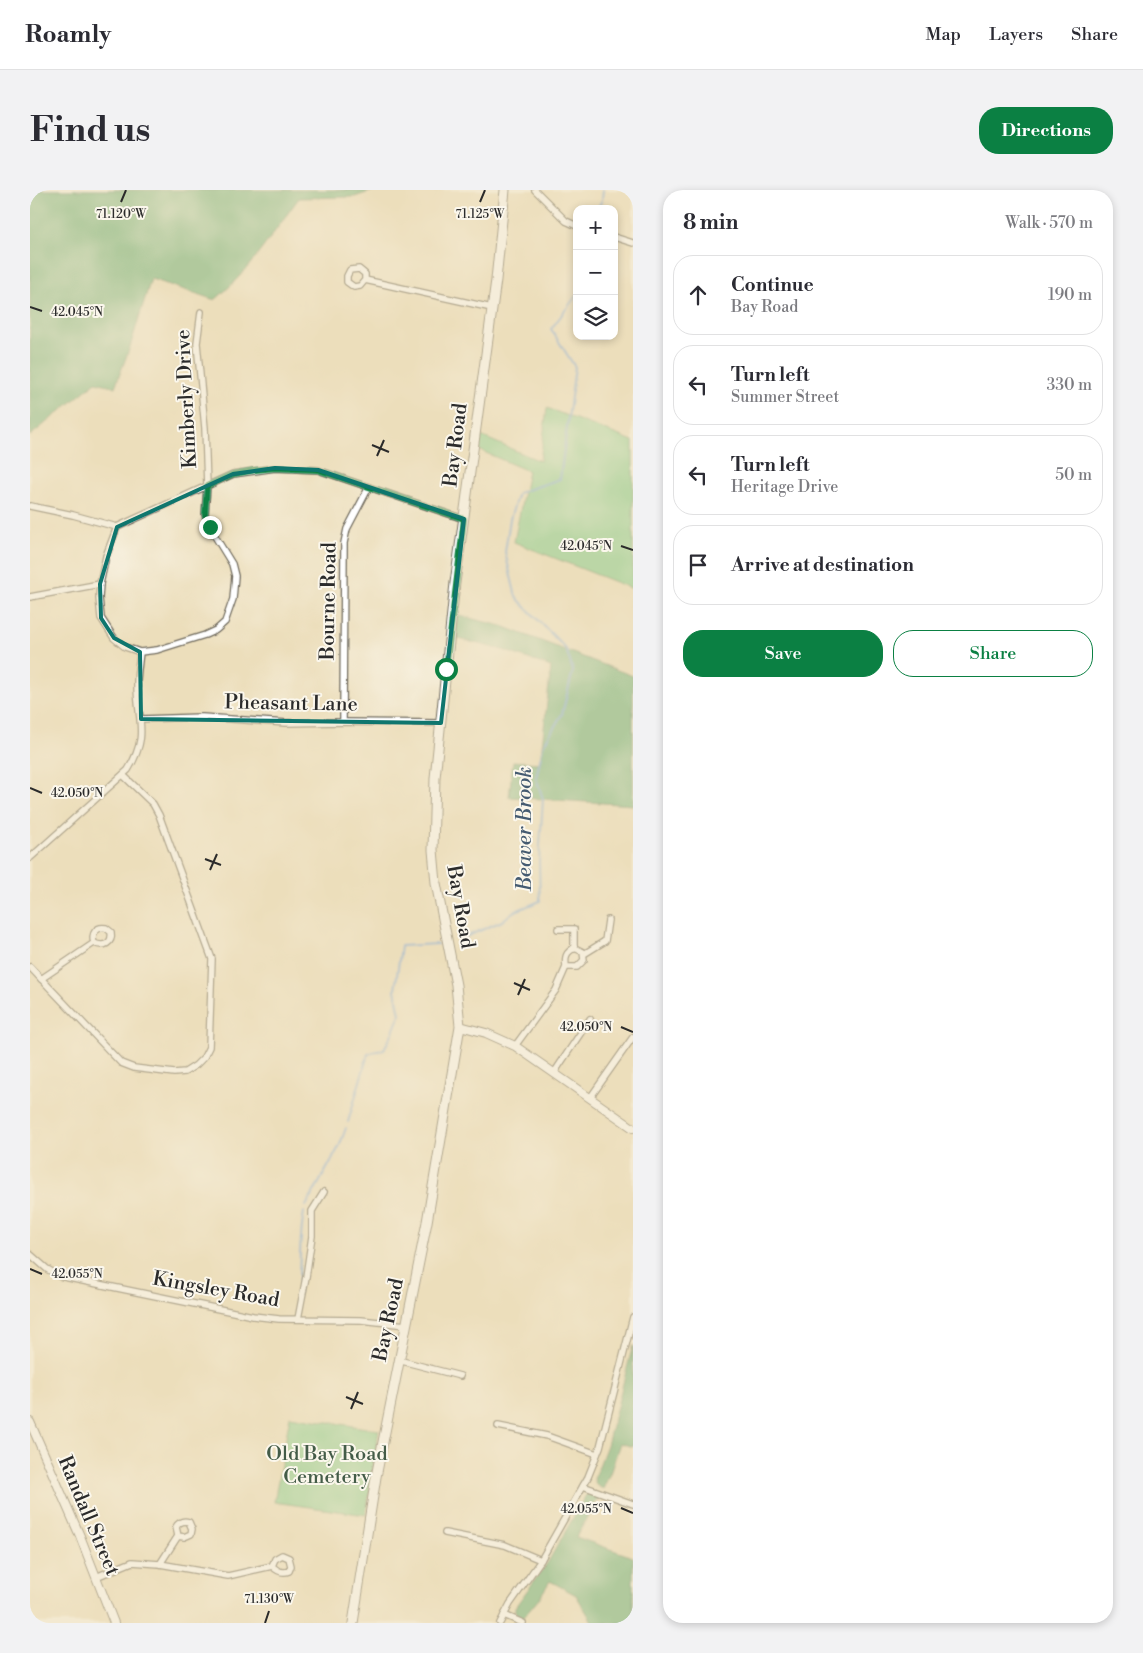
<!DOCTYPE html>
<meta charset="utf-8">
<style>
body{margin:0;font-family:"Libre Bodoni",serif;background:#f2f2f3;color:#2b2b33}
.controls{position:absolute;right:15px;top:15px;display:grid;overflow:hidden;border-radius:10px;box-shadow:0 2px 8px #0003}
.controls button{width:45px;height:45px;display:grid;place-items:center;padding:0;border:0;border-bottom:1px solid #e1e1e2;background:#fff;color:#2b2b33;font:25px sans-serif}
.stop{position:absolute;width:15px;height:15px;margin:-11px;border:4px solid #0b8043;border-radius:50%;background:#fff}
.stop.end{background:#0b8043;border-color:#fff;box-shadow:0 1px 5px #0008}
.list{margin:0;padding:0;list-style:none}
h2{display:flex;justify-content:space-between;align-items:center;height:65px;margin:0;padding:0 20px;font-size:21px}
h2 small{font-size:16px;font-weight:400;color:#7c7c81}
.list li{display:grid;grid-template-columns:32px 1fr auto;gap:15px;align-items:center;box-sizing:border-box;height:80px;margin:0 10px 10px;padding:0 10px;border:1px solid #e1e1e2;border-radius:20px}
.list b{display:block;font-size:19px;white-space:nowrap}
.list p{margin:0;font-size:16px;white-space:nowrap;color:#7c7c81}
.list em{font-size:16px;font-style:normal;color:#7c7c81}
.actions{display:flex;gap:10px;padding:15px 20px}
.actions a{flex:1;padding:11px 0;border:1px solid #0b8043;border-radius:20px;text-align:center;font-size:18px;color:#0b8043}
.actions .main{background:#0b8043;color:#fff}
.icon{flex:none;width:28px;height:28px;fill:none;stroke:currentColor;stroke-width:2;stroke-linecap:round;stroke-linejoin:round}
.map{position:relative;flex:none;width:603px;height:1433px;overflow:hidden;border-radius:20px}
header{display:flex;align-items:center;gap:30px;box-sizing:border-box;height:70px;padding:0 25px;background:#fff;border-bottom:1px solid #e1e1e2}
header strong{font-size:24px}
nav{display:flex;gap:28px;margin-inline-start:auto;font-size:18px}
.intro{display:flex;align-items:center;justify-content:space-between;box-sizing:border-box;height:120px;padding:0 30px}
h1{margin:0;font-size:35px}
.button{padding:12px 22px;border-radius:20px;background:#0b8043;color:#fff;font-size:18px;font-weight:700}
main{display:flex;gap:30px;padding:0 30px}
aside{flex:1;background:#fff;border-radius:20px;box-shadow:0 2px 8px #0003}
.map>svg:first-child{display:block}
</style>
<header>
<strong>Roamly</strong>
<nav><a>Map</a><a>Layers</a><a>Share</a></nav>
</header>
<div class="intro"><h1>Find us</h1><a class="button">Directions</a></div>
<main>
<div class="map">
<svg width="603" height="1433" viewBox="0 0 603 1433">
<rect width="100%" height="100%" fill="#fbf7ec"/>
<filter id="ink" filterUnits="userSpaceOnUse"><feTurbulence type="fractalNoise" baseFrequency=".02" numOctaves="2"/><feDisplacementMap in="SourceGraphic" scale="10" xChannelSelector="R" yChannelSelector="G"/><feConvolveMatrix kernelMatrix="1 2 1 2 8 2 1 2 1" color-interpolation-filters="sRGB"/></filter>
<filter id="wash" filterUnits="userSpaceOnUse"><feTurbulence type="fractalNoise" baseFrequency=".0096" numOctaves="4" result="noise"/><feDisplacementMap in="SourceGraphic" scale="20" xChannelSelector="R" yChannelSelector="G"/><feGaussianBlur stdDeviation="1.12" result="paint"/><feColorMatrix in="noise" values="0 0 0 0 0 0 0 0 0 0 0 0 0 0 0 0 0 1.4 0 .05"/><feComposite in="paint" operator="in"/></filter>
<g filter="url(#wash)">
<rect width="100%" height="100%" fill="#ecdebb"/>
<!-- green -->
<g fill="#7fcd8c" stroke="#557c5c">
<path d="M517,218L603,251V399L484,352L498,281L449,260L451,246L510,271Z"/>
<path d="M260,1226L349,1240L336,1325L244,1312Z"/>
</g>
<!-- forest -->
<g fill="#67b078" stroke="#496e52">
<path d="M0,0H345L325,7L269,8C243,43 219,82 185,110L121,89L100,157L85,197L66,192L0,246Z"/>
<path d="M427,425L472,436L603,486V615L479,607L483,571L510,573L521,477L473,460L425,448Z"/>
<path d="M603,1155V1257L590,1253L581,1281L573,1299L566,1295L564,1289L577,1255Z"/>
<path d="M561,1302L570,1305L546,1347L603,1367V1433H563L546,1405L520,1391L508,1410L493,1428L488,1426L485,1422V1417L518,1372L556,1305Z"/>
</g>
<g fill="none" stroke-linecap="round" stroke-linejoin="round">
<!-- stream -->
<g stroke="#6da2da" stroke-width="2">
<path d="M567,19L572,10L573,0"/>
<path d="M431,749L472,731L483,722L510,711L509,671L513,609L506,588L513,556L532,524L543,481L536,459L486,407L475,362L480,329L488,303L530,289L545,177L521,139L546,106"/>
<path d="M318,932L338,864L354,859L363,842L370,824L365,800L371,756L408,754"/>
<path d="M276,1016L309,957L316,938"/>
<path d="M268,1106C270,1078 269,1050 274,1022"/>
</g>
</g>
</g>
<g filter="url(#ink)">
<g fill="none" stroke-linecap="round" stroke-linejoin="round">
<defs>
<g id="minor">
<path d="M505,0L536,31L547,36"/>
<path d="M584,47L603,53"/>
<path d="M335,90V84L329,79L320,80L317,86V92L324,97L330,96L335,90L462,118"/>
<path d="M0,316L43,325L87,337L203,284L245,278L288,280L434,329"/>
<path d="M87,337L76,366L70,394L69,408L71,428L84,448L95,457L110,462L127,460L175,445L186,440L195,432L203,409L205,386L202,374L183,343L175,325L177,296L175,238L167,153L171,122"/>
<path d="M0,407L70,394"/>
<path d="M111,529L172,527L256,533L313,532L411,533"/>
<path d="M313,532L314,353L317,339L339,297"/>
<path d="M0,668L98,580C120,544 107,531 107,494C107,483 109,473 110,462"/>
<path d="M528,739H544V759"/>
<path d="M545,758L553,762L554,770L547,777H536C535,768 535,762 545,758Z"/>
<path d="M554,764L575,751L578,730"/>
<path d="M0,777L91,873L104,878L144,883L155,882L166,875L174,867L179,857L182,769L129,625L123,614L93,585"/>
<path d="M11,789L64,753C61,744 66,736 76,738L81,742C83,753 74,758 64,753"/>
<path d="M485,856L526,800L536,777"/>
<path d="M524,883L560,829"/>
<path d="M560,908L603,847"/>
<path d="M0,1064L17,1079L29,1086L223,1126L249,1129L331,1130L376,1135"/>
<path d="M268,1129L276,1087L282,1046V1021L294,1002"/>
<path d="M368,1170L430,1186"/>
<path d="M468,1236L517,1246L567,1264"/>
<path d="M553,1296L603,1314"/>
<path d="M415,1343L475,1355L511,1370"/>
<path d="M252,1365L259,1368L261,1376L259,1381C252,1384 247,1381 242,1376L245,1369Z"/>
<path d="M130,1374L148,1346L154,1347L161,1344L162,1339L159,1332C153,1330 149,1332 146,1337L148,1346"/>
<path d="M66,1387L102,1372L130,1374L198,1386L242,1376"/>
<path d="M474,1425L493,1433"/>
<path d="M470,1433L480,1414L511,1370L558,1287L570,1257L603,1127"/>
</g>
<g id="tertiary">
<path d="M430,836L456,843L485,856L603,938"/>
<path d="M0,1232L50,1346L84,1433"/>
</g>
<path id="secondary" d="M323,1433L346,1287L397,1032L430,836L426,795L406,693L403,660L405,588L425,393L466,90L475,0"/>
</defs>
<!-- minor casing -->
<use href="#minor" stroke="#6f6a5d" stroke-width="8"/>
<!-- tertiary casing -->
<use href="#tertiary" stroke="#6f6a5d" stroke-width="10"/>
<!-- secondary casing -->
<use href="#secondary" stroke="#6f6a5d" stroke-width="11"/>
<!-- minor -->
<use href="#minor" stroke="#fff" stroke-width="5.5"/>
<!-- tertiary -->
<use href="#tertiary" stroke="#fff" stroke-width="8"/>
<!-- secondary -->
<use href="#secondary" stroke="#fff" stroke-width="9"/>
</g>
</g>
<g fill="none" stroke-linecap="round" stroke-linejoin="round" filter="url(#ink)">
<!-- route -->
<path stroke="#0b8043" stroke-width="6" d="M180,337L175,325L177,296L203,284L225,280L245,278L288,280L434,329L416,479"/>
</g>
<!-- marked area -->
<path d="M0 0H603V1433H0ZM245,278L288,280L434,329L411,533L111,529L110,462L84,448L71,428L70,394L87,337L203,284Z" fill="#ecdebb" fill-opacity=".55" fill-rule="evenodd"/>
<path fill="none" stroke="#0f766e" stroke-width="4" stroke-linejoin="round" d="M245,278L288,280L434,329L411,533L111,529L110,462L84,448L71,428L70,394L87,337L203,284Z"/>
<!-- ticks -->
<path fill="none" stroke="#2b2b2b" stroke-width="2" d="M91,12L96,0M450,12L455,0M0,117L12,121M342,255L359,262M347,266L354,250M591,356L603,360M0,598L12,603M175,669L191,675M180,680L187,664M484,793L500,800M488,805L495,789M591,837L603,842M0,1079L12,1084M316,1207L333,1214M321,1219L328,1202M591,1318L603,1323M235,1433L239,1421"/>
<g text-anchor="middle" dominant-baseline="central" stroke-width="4" stroke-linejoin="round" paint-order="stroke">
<!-- street labels -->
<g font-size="20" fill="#2b2b2b" stroke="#fbf7ec">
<text transform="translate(157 209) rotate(-93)">Kimberly Drive</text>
<text transform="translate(426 255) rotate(-83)">Bay Road</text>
<text transform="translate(299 411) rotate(-89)">Bourne Road</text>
<text transform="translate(261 514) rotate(1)">Pheasant Lane</text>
<text transform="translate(430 717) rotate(80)">Bay Road</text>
<text transform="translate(186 1100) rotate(10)">Kingsley Road</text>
<text transform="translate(359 1130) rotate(-78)">Bay Road</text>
<text transform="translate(58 1326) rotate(67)">Randall Street</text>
</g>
<!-- park labels -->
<g font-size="20" fill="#445c48" stroke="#fbf7ec">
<text x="297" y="1264">Old Bay Road<tspan x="297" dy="23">Cemetery</tspan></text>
</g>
<!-- water labels -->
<g font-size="21" font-style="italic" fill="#455b71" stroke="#fbf7ec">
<text transform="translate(495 639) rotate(-90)">Beaver Brook</text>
</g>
</g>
<g font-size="12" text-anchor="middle" fill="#2b2b2b" stroke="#fbf7ec" stroke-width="4" stroke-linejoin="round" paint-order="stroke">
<text x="91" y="28">71.120°W</text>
<text x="450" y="28">71.125°W</text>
<text x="47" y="126">42.045°N</text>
<text x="556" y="360">42.045°N</text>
<text x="47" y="607">42.050°N</text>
<text x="556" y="841">42.050°N</text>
<text x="47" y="1088">42.055°N</text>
<text x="556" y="1323">42.055°N</text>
<text x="239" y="1413">71.130°W</text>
</g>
</svg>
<div class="controls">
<button>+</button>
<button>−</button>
<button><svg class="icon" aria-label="layers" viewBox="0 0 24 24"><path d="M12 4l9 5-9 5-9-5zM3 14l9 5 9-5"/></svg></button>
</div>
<div class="stop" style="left:416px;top:479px"></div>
<div class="stop end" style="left:180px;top:337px"></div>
</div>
<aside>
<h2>8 min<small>Walk · 570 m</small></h2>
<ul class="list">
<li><svg class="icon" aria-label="ahead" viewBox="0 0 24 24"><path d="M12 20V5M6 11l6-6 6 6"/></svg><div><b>Continue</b><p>Bay Road</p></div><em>190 m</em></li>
<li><svg class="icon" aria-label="left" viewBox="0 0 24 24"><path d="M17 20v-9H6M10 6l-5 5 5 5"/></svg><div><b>Turn left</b><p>Summer Street</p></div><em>330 m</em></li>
<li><svg class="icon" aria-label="left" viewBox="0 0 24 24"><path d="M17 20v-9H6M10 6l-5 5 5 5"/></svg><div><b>Turn left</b><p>Heritage Drive</p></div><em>50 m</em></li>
<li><svg class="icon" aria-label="arrive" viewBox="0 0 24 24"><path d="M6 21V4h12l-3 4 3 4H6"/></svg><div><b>Arrive at destination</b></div></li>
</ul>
<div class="actions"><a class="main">Save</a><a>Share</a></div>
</aside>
</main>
